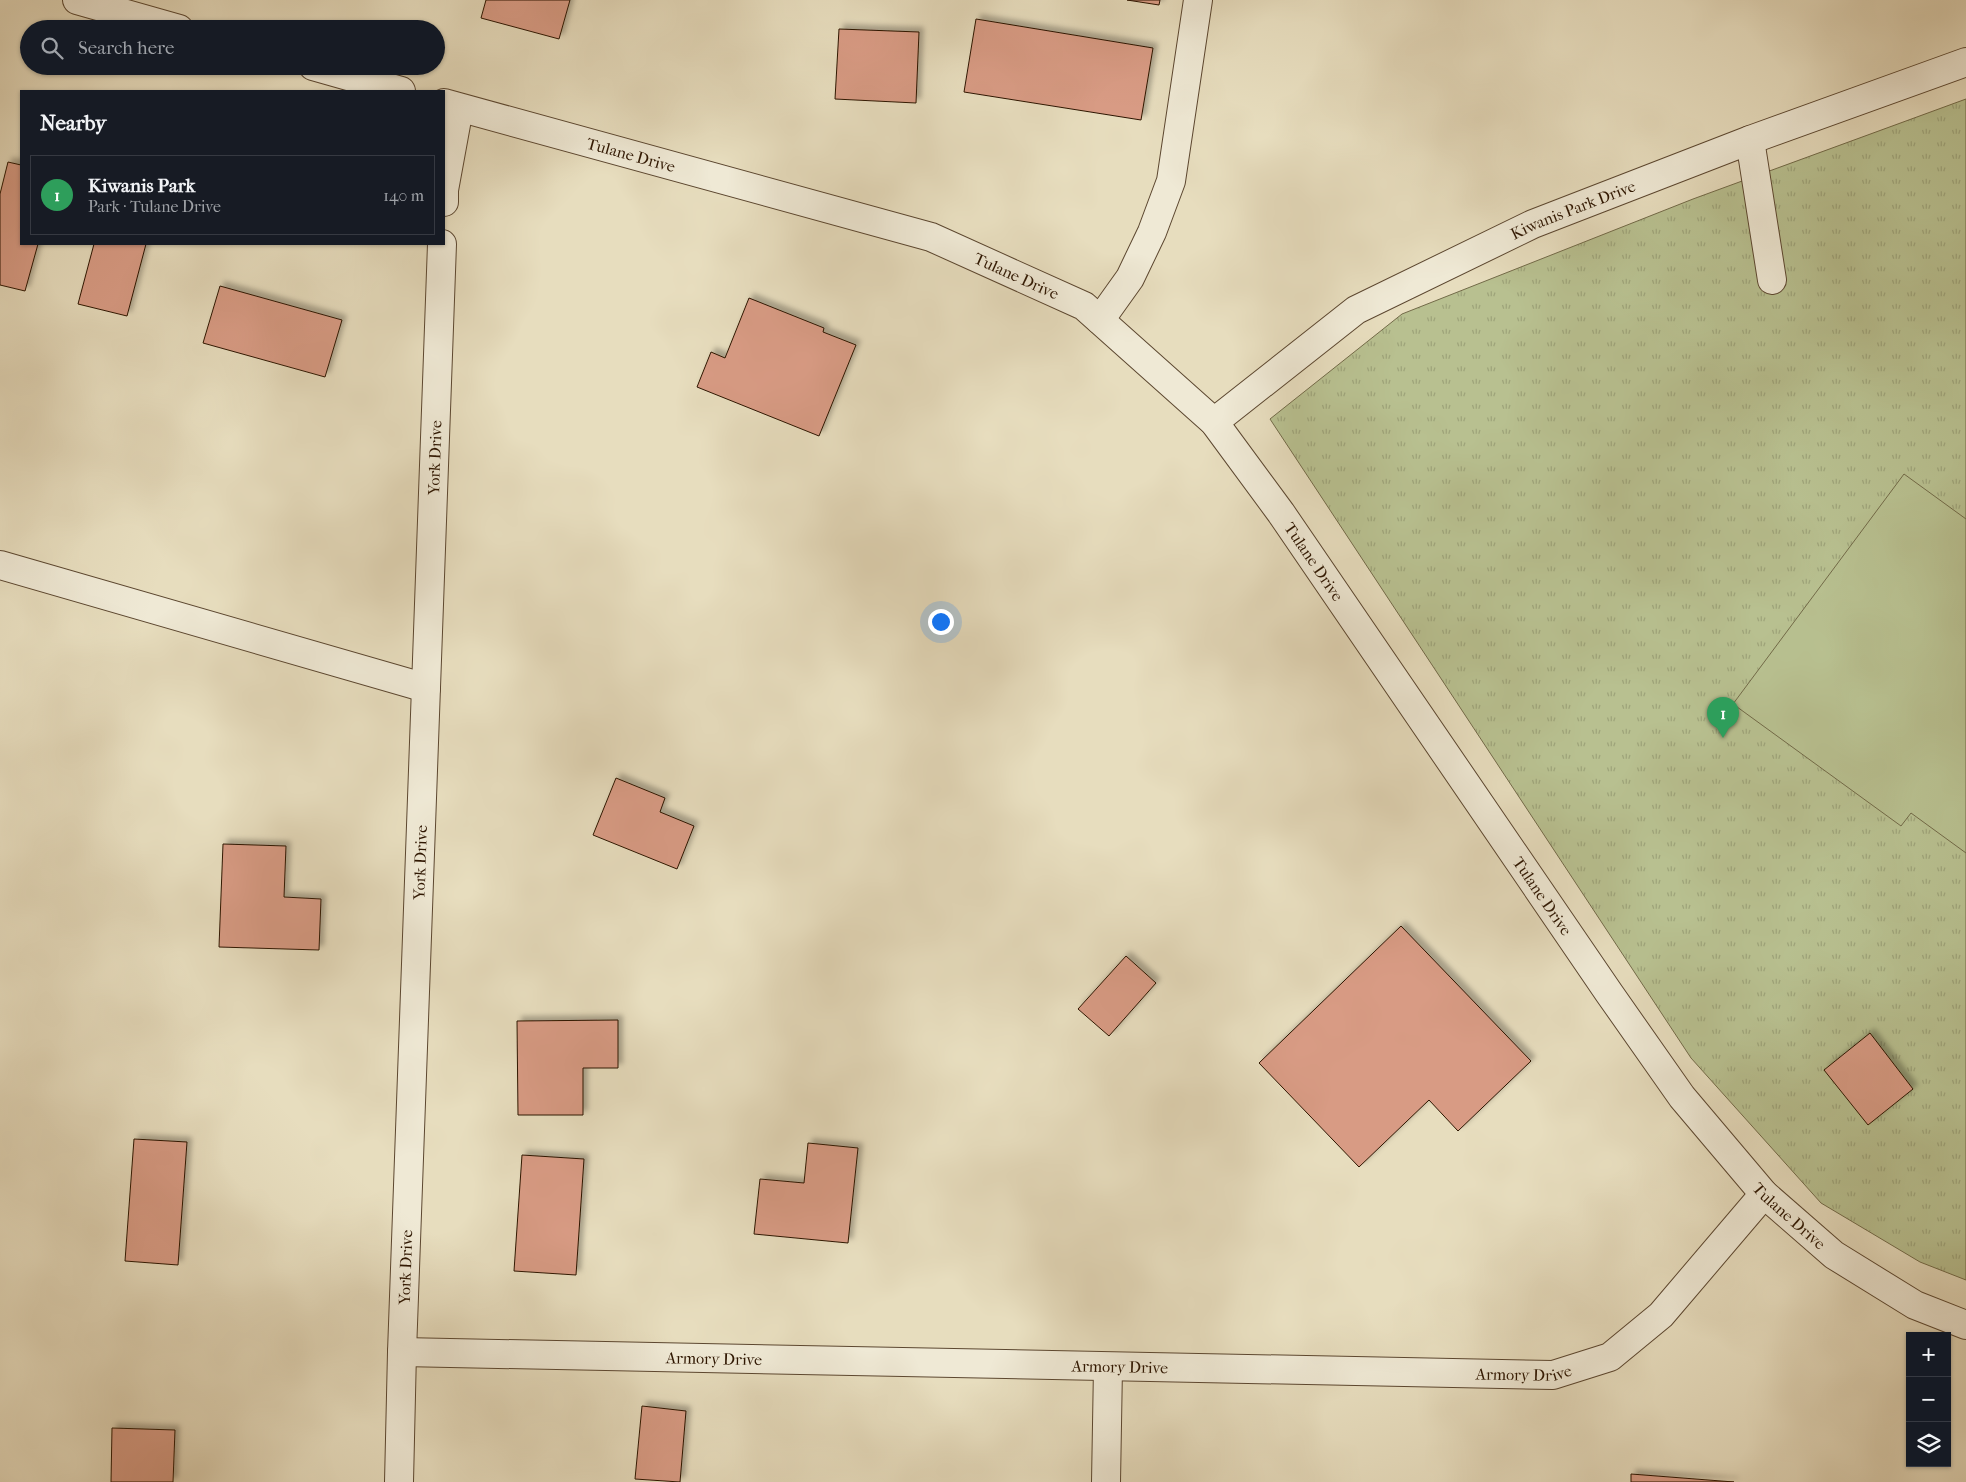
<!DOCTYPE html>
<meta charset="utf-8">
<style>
body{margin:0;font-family:"IM FELL French Canon",serif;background:#20242c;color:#f1f3f6}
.controls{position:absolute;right:15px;bottom:15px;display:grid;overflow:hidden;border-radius:0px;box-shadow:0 1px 4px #0004}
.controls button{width:45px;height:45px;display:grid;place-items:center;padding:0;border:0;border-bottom:1px solid #363941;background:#171b24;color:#f1f3f6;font:25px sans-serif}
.you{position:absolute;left:940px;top:621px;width:18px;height:18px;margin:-12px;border:4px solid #fff;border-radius:50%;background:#1a73e8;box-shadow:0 0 0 8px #1a73e833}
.badge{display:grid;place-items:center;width:32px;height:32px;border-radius:50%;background:#db2777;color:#fff;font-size:16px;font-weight:700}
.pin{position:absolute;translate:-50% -41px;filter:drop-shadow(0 1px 2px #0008)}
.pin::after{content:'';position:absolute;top:26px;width:18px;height:15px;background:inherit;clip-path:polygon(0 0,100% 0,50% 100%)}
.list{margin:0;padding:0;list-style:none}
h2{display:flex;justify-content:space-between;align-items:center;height:65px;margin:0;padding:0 20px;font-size:21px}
h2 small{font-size:16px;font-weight:400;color:#9ea1a6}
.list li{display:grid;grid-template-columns:32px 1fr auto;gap:15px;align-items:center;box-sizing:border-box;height:80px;margin:0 10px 10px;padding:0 10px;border:1px solid #363941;border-radius:0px}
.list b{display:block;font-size:19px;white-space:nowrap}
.list p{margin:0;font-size:16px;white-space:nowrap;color:#9ea1a6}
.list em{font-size:16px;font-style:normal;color:#9ea1a6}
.icon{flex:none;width:28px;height:28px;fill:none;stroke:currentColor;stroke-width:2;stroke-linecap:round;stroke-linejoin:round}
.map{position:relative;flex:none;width:1966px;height:1482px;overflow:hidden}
.search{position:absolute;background:#171b24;box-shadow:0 1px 4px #0004;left:20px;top:20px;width:425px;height:55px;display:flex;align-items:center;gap:12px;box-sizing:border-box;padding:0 18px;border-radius:28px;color:#9ea1a6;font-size:19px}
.panel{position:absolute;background:#171b24;box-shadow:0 1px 4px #0004;left:20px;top:90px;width:425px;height:155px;border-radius:0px}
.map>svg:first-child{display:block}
</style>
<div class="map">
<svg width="1966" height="1482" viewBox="0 0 1966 1482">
<defs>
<pattern id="park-tufts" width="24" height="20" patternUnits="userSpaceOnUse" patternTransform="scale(1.25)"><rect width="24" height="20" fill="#b8c090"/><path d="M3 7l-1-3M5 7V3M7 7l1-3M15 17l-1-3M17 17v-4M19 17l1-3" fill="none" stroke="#9ea47a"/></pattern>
<filter id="shadow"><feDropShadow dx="4.5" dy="-4.5" stdDeviation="2.5" flood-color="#0004"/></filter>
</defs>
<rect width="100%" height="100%" fill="#e7ddbe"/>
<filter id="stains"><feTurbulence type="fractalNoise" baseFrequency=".004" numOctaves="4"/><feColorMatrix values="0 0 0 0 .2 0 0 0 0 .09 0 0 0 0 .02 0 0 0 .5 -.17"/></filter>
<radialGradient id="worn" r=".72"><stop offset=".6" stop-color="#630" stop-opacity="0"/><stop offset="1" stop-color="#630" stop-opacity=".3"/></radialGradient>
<!-- park -->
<path fill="url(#park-tufts)" stroke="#726a48" d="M1966,99V1280L1920,1262L1821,1203L1691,1058L1270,419L1402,314L1693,199Z"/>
<!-- garden -->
<path fill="#b8c090" stroke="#726a48" d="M1904,474L1966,519V853L1911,813L1901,826L1733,704Z"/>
<!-- building -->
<g fill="#d89b84" stroke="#2d1500" filter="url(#shadow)">
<path d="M486,0H570L559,39L481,18Z"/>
<path d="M1127,0H1160L1159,5Z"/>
<path d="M976,19L1153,48L1141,120L964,92Z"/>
<path d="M839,29L919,32L916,103L835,99Z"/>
<path d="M8,162L21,165V244H38L25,291L0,285V194Z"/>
<path d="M94,244H146L127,316L78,304Z"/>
<path d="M220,286L342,320L325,377L203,343Z"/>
<path d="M749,298L824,328L823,332L856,345L819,436L697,387L711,352L725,358Z"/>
<path d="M616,778L665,798L660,812L694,826L677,869L593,835Z"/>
<path d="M223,844L286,846L284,897L321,899L319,950L219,947Z"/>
<path d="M1401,926L1531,1061L1458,1131L1429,1100L1359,1167L1259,1063Z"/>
<path d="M1126,956L1156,983L1109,1036L1078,1009Z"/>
<path d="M618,1020V1068H583V1115H518L517,1021Z"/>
<path d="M1870,1033L1913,1089L1868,1125L1824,1070Z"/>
<path d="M134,1139L187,1142L178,1265L125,1261Z"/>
<path d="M808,1143L858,1148L848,1243L754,1234L760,1179L804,1183Z"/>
<path d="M522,1155L584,1159L576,1275L514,1271Z"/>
<path d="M642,1406L686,1411L680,1482L635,1479Z"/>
<path d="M112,1428L175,1430L173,1482H111Z"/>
<path d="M1631,1474L1734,1482H1631Z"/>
</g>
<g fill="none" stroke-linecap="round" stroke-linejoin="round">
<defs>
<g id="minor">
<path d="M77,0L179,29"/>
<path d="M313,66L401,91"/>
<path id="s1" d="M444,103L931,237L1084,306L1214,422L1281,513L1609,993L1682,1097L1764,1194L1834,1255L1915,1305L1966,1325"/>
<path d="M1750,140L1772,280"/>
<path d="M444,202V190L459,108"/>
<path d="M1100,320L1130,278L1152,232L1171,181L1198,0"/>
<path id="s2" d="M1214,422L1356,310L1533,224L1750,140L1966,62"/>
<path d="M0,565L426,688"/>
<path id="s3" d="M402,1352L1553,1375L1610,1357L1661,1315L1764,1194"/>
<path id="s4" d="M399,1482L402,1352L442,244"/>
<path d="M1106,1482L1108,1367"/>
</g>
</defs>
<!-- minor casing -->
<use href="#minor" stroke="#5c4730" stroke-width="30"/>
<!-- minor -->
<use href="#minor" stroke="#efe9d5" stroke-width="28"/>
</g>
<g text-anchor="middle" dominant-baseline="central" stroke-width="4" stroke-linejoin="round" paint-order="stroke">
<!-- street labels -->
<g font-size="16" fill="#2d1500" stroke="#efe9d5">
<text stroke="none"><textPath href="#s1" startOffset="194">Tulane Drive</textPath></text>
<text stroke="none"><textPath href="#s2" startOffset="420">Kiwanis Park Drive</textPath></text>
<text stroke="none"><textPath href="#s1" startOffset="599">Tulane Drive</textPath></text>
<text stroke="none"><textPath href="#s4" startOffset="1025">York Drive</textPath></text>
<text stroke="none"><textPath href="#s1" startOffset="1019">Tulane Drive</textPath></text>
<text stroke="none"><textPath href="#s4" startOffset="620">York Drive</textPath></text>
<text stroke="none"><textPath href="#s1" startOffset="1424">Tulane Drive</textPath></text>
<text stroke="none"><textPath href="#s1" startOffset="1829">Tulane Drive</textPath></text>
<text stroke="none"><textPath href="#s4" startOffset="215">York Drive</textPath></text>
<text stroke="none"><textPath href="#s3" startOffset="312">Armory Drive</textPath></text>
<text stroke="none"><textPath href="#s3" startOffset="718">Armory Drive</textPath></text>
<text stroke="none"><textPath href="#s3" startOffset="1122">Armory Drive</textPath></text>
</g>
</g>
<rect width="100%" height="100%" filter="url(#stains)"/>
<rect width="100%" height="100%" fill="url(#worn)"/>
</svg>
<div class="controls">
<button>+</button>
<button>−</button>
<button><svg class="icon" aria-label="layers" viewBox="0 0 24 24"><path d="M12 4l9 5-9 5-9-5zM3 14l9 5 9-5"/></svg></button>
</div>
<div class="you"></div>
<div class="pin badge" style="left:1723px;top:738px;background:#2e9e5b">1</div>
<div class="search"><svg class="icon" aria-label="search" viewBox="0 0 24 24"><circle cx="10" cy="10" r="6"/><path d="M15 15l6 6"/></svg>Search here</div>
<section class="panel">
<h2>Nearby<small></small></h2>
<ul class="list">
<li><span class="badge" style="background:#2e9e5b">1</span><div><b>Kiwanis Park</b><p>Park · Tulane Drive</p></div><em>140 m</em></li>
</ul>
</section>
</div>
